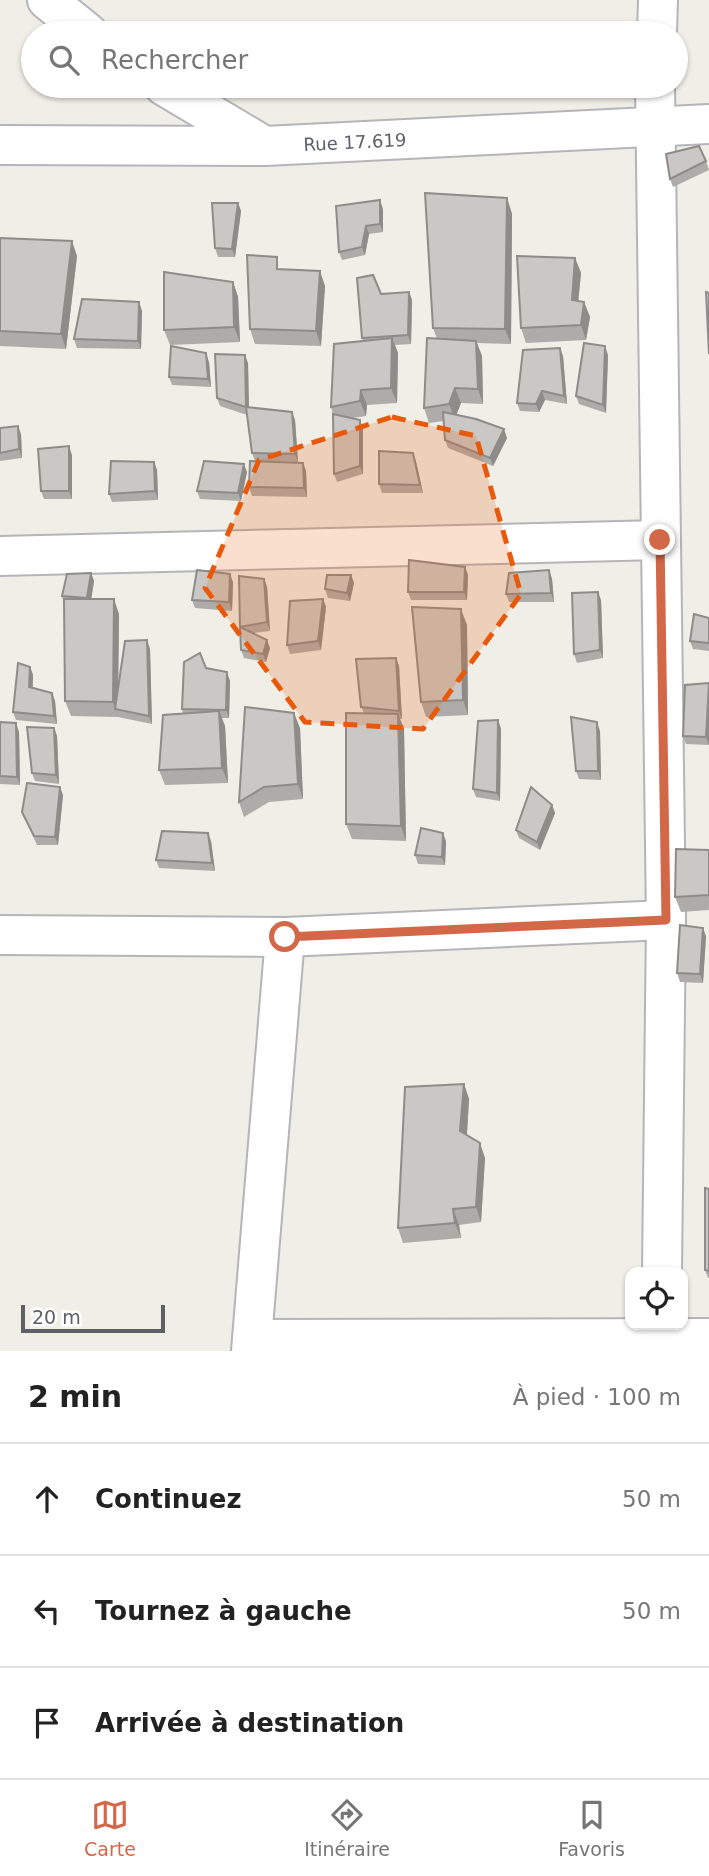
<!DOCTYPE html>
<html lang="fr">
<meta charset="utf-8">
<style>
body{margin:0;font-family:"DejaVu Sans",sans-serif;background:#f6f6f6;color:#222}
.controls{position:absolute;right:21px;bottom:21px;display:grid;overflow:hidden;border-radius:14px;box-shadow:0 2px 5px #0004}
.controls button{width:63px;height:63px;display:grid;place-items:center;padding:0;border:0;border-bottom:2px solid #e0e0e0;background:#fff;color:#222;font:35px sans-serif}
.scale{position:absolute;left:21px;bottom:18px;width:144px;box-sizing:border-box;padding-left:7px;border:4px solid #5e6065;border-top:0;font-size:19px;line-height:24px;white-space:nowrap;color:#5e6065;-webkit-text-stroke:5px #fff;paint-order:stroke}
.stop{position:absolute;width:21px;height:21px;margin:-16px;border:5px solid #d36848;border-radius:50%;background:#fff}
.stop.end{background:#d36848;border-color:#fff;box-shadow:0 2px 7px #0008}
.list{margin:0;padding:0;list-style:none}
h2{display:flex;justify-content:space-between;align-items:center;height:91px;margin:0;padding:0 28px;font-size:30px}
h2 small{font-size:23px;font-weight:400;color:#767676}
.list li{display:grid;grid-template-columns:46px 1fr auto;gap:21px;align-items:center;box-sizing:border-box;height:112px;padding:0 28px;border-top:2px solid #e0e0e0}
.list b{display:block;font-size:26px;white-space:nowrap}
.list em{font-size:23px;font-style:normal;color:#767676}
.icon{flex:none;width:38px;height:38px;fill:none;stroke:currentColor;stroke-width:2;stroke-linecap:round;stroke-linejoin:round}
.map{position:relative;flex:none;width:709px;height:1351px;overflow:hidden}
.search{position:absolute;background:#fff;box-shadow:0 2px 5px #0004;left:21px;right:21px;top:21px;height:77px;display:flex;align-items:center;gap:18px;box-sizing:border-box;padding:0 24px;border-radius:38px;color:#767676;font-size:26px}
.sheet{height:427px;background:#fff}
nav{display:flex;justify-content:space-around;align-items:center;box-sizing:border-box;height:98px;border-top:2px solid #e0e0e0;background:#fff;font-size:19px;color:#767676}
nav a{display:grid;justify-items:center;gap:4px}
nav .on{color:#d36848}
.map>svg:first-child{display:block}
</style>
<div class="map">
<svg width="709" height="1351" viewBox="0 0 709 1351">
<rect width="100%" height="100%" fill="#efeee7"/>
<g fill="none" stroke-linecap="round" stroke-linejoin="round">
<defs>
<g id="minor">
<path d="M47,0L88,33"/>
<path d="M657,33L658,0"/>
<path d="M164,86L263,145"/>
<path d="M655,86L666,920L662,1272"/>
<path id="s1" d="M0,145L265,146L709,124"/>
<path d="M0,556L660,540"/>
<path d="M0,935L285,937L666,920"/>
<path d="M252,1339L709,1338"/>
<path d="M251,1351L285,937"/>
</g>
</defs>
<!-- minor casing -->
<use href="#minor" stroke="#b4b5ba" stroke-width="42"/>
<!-- minor -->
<use href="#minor" stroke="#fff" stroke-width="38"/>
</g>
<!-- wall -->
<g fill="#aeaca9">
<path d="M706,161L709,170L673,187L670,179Z"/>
<path d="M507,198L512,214L511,344L477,343L482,356L483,404L461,403L456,415L507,438L493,466L448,448L445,440L444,421L429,423L424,408L437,339L433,328Z"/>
<path d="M238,203L241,211L235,257H218L215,248Z"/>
<path d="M383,209V232L369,234L365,255L342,260L339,252Z"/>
<path d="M0,238L77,256L66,349L0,346Z"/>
<path d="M575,258L581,273L578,301L584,302L590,317L586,340L526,343L521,328Z"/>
<path d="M281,269L325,286L321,346L255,344L250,329Z"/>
<path d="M233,282L238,297L240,342L170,345L164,330Z"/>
<path d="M409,292L412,300L411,344L395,345L398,353L397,403L367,405L366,416L353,418L363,428V474L337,482L334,474L333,414L331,407L363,341L362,338L381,294Z"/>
<path d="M139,302L142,311L141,349L77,348L74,339Z"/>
<path d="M608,355L606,413L579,404L576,396Z"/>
<path d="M563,356L567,404L545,400L539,412L520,411L517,403Z"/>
<path d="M209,362L211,387L172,385L169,377Z"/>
<path d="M248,363L249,407L295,420L298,462L255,461L252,453L247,415L220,406L217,398Z"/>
<path d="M0,428L21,434L22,458L0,461Z"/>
<path d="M413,453L416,462L423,493H382L379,484Z"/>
<path d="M72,455V499H44L41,491Z"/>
<path d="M154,462L157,470L158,500L112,502L109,494Z"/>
<path d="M303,463L306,471L307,497L252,496L249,487Z"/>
<path d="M247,472L241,501L200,499L197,491Z"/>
<path d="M465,567L468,575L467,600H411L408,592Z"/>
<path d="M549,570L552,579L554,602H509L506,594Z"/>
<path d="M91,573L94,581L91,599L119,614L118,686L150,649L152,724L118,717L71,716L65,701L64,603L62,596Z"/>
<path d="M351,575L354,583L350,601L328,598L325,589Z"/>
<path d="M239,576L264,579L267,587L270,631L253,633L270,648L266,662L244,658L241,650Z"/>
<path d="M233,582L232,611L195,608L192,600Z"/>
<path d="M323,599L326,607L321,650L290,654L287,645Z"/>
<path d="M601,600L603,658L577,663L574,654Z"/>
<path d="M709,618V651L693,649L690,641Z"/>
<path d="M467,625L468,715L426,717L421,702Z"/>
<path d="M396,658L399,666L402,719H400L404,729L406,841L352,839L346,824L364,713L361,707Z"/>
<path d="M30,667L33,675V687L52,693L55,701L57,724L16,720L13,712Z"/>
<path d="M206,668L230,681L229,718H222L225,726L228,783L165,785L159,770L183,714L182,709Z"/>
<path d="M709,683V745L686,744L683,736Z"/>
<path d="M498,720L501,729L500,801L476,797L473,789Z"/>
<path d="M0,722L19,732L20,785L0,784Z"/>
<path d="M54,728L57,736L59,784L35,781L32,773Z"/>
<path d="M300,728L303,799L269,802L244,817L239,802Z"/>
<path d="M600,731L601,780L579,779L576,771Z"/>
<path d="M63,795L58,845H37L22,812Z"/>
<path d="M552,805L555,813L540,850L519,838L516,830Z"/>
<path d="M211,841L215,871L159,868L156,860Z"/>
<path d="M446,841L445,865L418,864L415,855Z"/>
<path d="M709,850V910L681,912L675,897Z"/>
<path d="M706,936L703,983L680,982L677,973Z"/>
<path d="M464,1084L469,1099L467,1135L485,1158L481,1222L459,1225L461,1238L403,1243L398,1228Z"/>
<path d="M709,1189V1278H708L705,1270Z"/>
</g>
<!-- shaded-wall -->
<g fill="#8d8c89">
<path d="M507,198L512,214L511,344L505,329Z"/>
<path d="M380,200L383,209V232L380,224Z"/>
<path d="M238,203L241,211L235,257L232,249Z"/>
<path d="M366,226L369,234L365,255L362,247Z"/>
<path d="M72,241L77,256L66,349L61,334Z"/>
<path d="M575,258L581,273L577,315L572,300Z"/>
<path d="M320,271L325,286L321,346L316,331Z"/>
<path d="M233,282L238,297L240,342L234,327Z"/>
<path d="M409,292L412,300L411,344L408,335Z"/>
<path d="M139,302L142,311L141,349L138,341Z"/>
<path d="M584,302L590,317L586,340L581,325Z"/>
<path d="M392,338L398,353L397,403L391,388Z"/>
<path d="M476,341L482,356L483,404L478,389Z"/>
<path d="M605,346L608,355L606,413L603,405Z"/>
<path d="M560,348L563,356L567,404L564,396Z"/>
<path d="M206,353L209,362L211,387L208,379Z"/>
<path d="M245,355L248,363L249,415L246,407Z"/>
<path d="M455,388L461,403L455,419L449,404Z"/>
<path d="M361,390L367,405L366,416L360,401Z"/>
<path d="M542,391L545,400L539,412L536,404Z"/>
<path d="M292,412L295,420L298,462L295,454Z"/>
<path d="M360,420L363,428V474L360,466Z"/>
<path d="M18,426L21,434L22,458L19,449Z"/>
<path d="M504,429L507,438L493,466L490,458Z"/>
<path d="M69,446L72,455V499L69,491Z"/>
<path d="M413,453L416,462L423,493L420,485Z"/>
<path d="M154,462L157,470L158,500L155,491Z"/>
<path d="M303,463L306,471L307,497L304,488Z"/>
<path d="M244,464L247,472L241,501L238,493Z"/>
<path d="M465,567L468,575L467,600L464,592Z"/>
<path d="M549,570L552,579L554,602L551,593Z"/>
<path d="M91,573L94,581L90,607L87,598Z"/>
<path d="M230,574L233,582L232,611L229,602Z"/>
<path d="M351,575L354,583L350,601L347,593Z"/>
<path d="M264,579L267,587L270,631L267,622Z"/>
<path d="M598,592L601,600L603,658L600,650Z"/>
<path d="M114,599L119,614L118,709H115L118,717L113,702Z"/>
<path d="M323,599L326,607L321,650L318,641Z"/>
<path d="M461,609L467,625L468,715L463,700Z"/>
<path d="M147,640L150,649L152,724L149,716Z"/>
<path d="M267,640L270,648L266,662L263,654Z"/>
<path d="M396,658L399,666L402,719L399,711Z"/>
<path d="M30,667L33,675L32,695L29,687Z"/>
<path d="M227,672L230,681L229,718L226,710Z"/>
<path d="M52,693L55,701L57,724L54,716Z"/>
<path d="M709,697V745L706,737Z"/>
<path d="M219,711L225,726L228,783L222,768Z"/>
<path d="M294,713L300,728L303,799L298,784Z"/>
<path d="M398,714L404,729L406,841L401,826Z"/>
<path d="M498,720L501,729L500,801L497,793Z"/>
<path d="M597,722L600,731L601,780L598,771Z"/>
<path d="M16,723L19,732L20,785L17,777Z"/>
<path d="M54,728L57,736L59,784L56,775Z"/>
<path d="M60,787L63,795L58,845L55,837Z"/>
<path d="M552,805L555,813L540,850L537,842Z"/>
<path d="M208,833L211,841L215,871L212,863Z"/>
<path d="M443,833L446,841L445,865L442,857Z"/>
<path d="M703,928L706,936L703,983L700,974Z"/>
<path d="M464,1084L469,1099L466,1147L460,1131Z"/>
<path d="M480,1143L485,1158L481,1222L476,1207Z"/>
<path d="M453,1209L459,1225L461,1238L455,1223Z"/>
</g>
<!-- building -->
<g fill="#cac8c4" stroke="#8d8c89" stroke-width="2">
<path d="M699,146L706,161L670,179L666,154Z"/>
<path d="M425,193L507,198L505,329L433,328Z"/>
<path d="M380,200V224L366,226L362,247L339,252L336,206Z"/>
<path d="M212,203H238L232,249L215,248Z"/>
<path d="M0,238L72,241L61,334L0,331Z"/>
<path d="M247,255L277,257V269L320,271L316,331L250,329Z"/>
<path d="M517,256L575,258L572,300L584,302L581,325L521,328Z"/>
<path d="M164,272L233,282L234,327L164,330Z"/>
<path d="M373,275L381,294L409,292L408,335L362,338L357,278Z"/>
<path d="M706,292L709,293V354Z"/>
<path d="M82,299L139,302L138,341L74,339Z"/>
<path d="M392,338L391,388L361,390L360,401L331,407L334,344Z"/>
<path d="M427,338L476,341L478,389L455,388L449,404L424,408Z"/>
<path d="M584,343L605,346L603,405L576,396Z"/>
<path d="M171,346L206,353L208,379L169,377Z"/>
<path d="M560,348L564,396L542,391L536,404L517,403L523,350Z"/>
<path d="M215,354L245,355L246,407L292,412L295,454L252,453L246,407L217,398Z"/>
<path d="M443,412L476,419L504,429L490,458L445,440Z"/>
<path d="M333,414L360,420V466L334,474Z"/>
<path d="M18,426L19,449L0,453V428Z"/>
<path d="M69,446V491H41L38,449Z"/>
<path d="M379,451L413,453L420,485L379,484Z"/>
<path d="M111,461L154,462L155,491L109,494Z"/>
<path d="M204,461L244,464L238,493L197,491Z"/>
<path d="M250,461L303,463L304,488L249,487Z"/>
<path d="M409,560L465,567L464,592H408Z"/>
<path d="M197,570L230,574L229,602L192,600Z"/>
<path d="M549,570L551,593L506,594L509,573Z"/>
<path d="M91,573L87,598L62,596L67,574Z"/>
<path d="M327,575H351L347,593L325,589Z"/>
<path d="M239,576L264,579L267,622L240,627Z"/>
<path d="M598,592L600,650L574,654L572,593Z"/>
<path d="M64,599H114L113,702L65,701Z"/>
<path d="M323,599L318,641L287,645L290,601Z"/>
<path d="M412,607L461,609L463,700L421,702Z"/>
<path d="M694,614L709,618V643L690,641Z"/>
<path d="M240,627L267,640L263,654L241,650Z"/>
<path d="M147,640L149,716L115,709L125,641Z"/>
<path d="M200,653L206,668L227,672L226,710L182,709L184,662Z"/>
<path d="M396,658L399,711L361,707L356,659Z"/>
<path d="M18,663L30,667L29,687L52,693L54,716L13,712Z"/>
<path d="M709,683L706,737L683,736L685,685Z"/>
<path d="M245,707L294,713L298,784L264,787L239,802Z"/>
<path d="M219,711L222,768L159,770L163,715Z"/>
<path d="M346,713L398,714L401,826L346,824Z"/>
<path d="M571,717L597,722L598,771H576Z"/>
<path d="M498,720L497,793L473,789L478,721Z"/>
<path d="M0,722L16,723L17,777L0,776Z"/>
<path d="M27,727L54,728L56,775L32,773Z"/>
<path d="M27,783L60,787L55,837L34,836L22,812Z"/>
<path d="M531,787L552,805L537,842L516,830Z"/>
<path d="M421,828L443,833L442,857L415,855Z"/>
<path d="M162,831L208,833L212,863L156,860Z"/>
<path d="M676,849L709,850V895L675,897Z"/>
<path d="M680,925L703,928L700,974L677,973Z"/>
<path d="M464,1084L460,1131L480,1143L476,1207L453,1209L455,1223L398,1228L405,1087Z"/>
<path d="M705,1188L709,1189V1271L705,1270Z"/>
</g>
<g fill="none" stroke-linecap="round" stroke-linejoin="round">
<!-- route -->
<path stroke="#d36848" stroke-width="9" d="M285,937L666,920L660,540"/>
</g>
<!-- marked area -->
<path fill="#e8590c" fill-opacity="0.2" stroke="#e8590c" stroke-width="5" stroke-dasharray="14 9" stroke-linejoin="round" d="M392,417L476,436L521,594L423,729L305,722L205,588L259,460Z"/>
<g text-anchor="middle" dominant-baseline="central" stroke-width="5" stroke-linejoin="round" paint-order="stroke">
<!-- street labels -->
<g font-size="18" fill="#5e6065" stroke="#fff">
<text stroke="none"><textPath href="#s1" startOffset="355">Rue 17.619</textPath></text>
</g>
</g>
</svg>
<div class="controls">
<button><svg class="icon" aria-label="locate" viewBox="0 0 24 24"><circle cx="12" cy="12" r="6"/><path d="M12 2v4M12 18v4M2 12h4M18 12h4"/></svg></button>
</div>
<div class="scale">20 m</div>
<div class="stop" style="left:285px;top:937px"></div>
<div class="stop end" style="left:660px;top:540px"></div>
<div class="search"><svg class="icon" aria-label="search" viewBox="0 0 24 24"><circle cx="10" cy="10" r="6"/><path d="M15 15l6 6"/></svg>Rechercher</div>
</div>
<section class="sheet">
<h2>2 min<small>À pied · 100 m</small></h2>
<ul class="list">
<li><svg class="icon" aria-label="ahead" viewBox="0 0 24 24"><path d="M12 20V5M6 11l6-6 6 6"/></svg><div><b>Continuez</b></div><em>50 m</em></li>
<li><svg class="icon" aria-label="left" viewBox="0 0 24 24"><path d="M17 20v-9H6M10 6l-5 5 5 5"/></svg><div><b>Tournez à gauche</b></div><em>50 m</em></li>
<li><svg class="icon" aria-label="arrive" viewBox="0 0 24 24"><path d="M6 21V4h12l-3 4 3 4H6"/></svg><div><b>Arrivée à destination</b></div></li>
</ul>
</section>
<nav>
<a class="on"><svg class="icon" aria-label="map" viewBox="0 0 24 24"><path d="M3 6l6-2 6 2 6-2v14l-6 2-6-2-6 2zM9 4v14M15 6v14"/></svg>Carte</a>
<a><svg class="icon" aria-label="directions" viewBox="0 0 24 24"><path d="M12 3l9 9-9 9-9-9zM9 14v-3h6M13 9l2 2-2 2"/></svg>Itinéraire</a>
<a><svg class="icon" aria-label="saved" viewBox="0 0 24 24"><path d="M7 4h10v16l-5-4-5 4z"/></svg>Favoris</a>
</nav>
